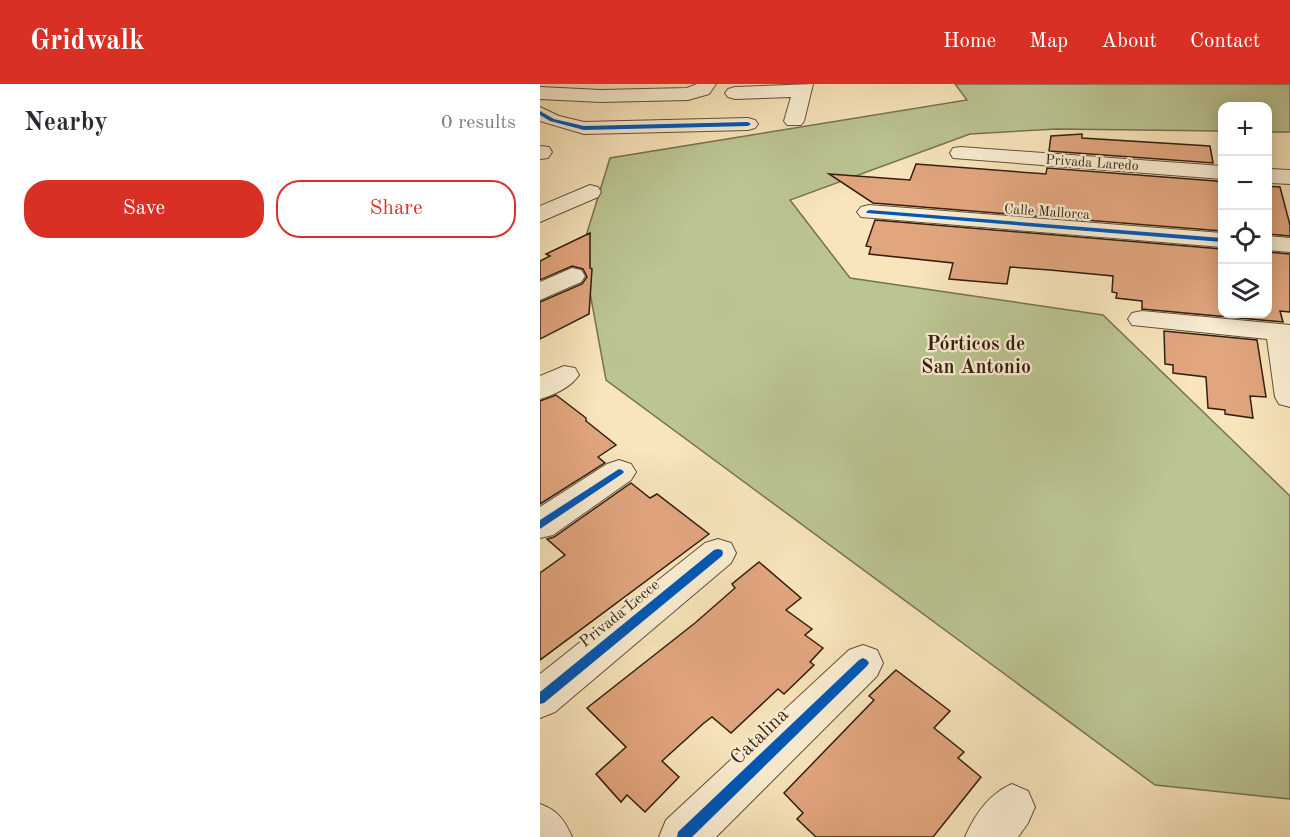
<!DOCTYPE html>
<meta charset="utf-8">
<style>
body{margin:0;font-family:"Old Standard TT",serif;background:#f7f7f7;color:#2b2b33}
.controls{position:absolute;right:18px;top:18px;display:grid;overflow:hidden;border-radius:12px;box-shadow:0 3px 15px #0003}
.controls button{width:54px;height:54px;display:grid;place-items:center;padding:0;border:0;border-bottom:2px solid #e1e1e2;background:#fff;color:#2b2b33;font:30px sans-serif}
.list{margin:0;padding:0;list-style:none}
h2{display:flex;justify-content:space-between;align-items:center;height:78px;margin:0;padding:0 24px;font-size:26px}
h2 small{font-size:20px;font-weight:400;color:#7c7c81}
.actions{display:flex;gap:12px;padding:18px 24px}
.actions a{flex:1;padding:14px 0;border:2px solid #d93025;border-radius:24px;text-align:center;font-size:21px;color:#d93025}
.actions .main{background:#d93025;color:#fff}
.icon{flex:none;width:33px;height:33px;fill:none;stroke:currentColor;stroke-width:2;stroke-linecap:round;stroke-linejoin:round}
.map{position:relative;flex:none;width:750px;height:753px;overflow:hidden}
header{display:flex;align-items:center;gap:36px;box-sizing:border-box;height:84px;padding:0 30px;background:#d93025;color:#fff}
header strong{font-size:28px}
nav{display:flex;gap:33px;margin-inline-start:auto;font-size:21px}
main{display:flex}
aside{flex:1;background:#fff}
.map>svg:first-child{display:block}
</style>
<header>
<strong>Gridwalk</strong>
<nav><a>Home</a><a>Map</a><a>About</a><a>Contact</a></nav>
</header>
<main>
<aside>
<h2>Nearby<small>0 results</small></h2>
<ul class="list">
</ul>
<div class="actions"><a class="main">Save</a><a>Share</a></div>
</aside>
<div class="map">
<svg width="750" height="753" viewBox="0 0 750 753">
<rect width="100%" height="100%" fill="#f8e5bb"/>
<filter id="stains"><feTurbulence type="fractalNoise" baseFrequency=".00333" numOctaves="4"/><feColorMatrix values="0 0 0 0 .2 0 0 0 0 .09 0 0 0 0 .02 0 0 0 .5 -.17"/></filter>
<radialGradient id="worn" r=".72"><stop offset=".6" stop-color="#630" stop-opacity="0"/><stop offset="1" stop-color="#630" stop-opacity=".3"/></radialGradient>
<!-- green -->
<path fill="#bbc592" stroke="#777251" stroke-width="1.5" d="M415,0H750V48H728V22H682V47L516,45L430,50L250,116L310,194L563,231L750,412V715L615,701L66,296L42,165L70,74L427,16Z"/>
<!-- building -->
<g fill="#e2a67f" stroke="#331e10" stroke-width="1.5">
<path d="M542,50V54L670,62L673,79L509,67L511,52Z"/>
<path d="M376,80L506,90L507,84L676,97L682,99V147L333,119L289,90L370,96Z"/>
<path d="M728,102L740,103L750,141V152L728,150Z"/>
<path d="M335,136L682,165V230H728V168L750,170V228L740,227L743,238L602,225V217L576,214L577,209L572,208L573,192L510,186L470,183L467,200L409,195L413,179L329,170L331,163L326,162Z"/>
<path d="M50,149V184L52,185L49,230L0,255V218L42,200L47,193L43,185L32,182L0,196V177L10,172L6,170Z"/>
<path d="M624,247L717,256L726,313L710,312L713,334L685,330V326L668,324L666,293L633,289V281L625,280Z"/>
<path d="M16,311L46,334V337L76,361L58,373L65,379L0,420V317Z"/>
<path d="M91,399L110,414L117,410L169,450L0,576V489L25,471L7,455L14,453Z"/>
<path d="M219,478L261,514L246,526L272,545L265,551L283,564L270,578L274,581L244,610L238,605L191,649L172,633L164,639L122,677L139,693L105,728L87,711L81,718L56,690L86,663L47,624L155,539L195,504L192,500Z"/>
<path d="M356,586L410,627L394,644L424,668L418,674L441,693L393,753H276L257,735L263,729L244,709L334,616L329,612Z"/>
</g>
<g fill="none" stroke-linecap="round" stroke-linejoin="round">
<defs>
<g id="minor">
<path d="M157,0H176L169,10L148,16L61,18L0,15V3L61,6L147,4Z"/>
<path d="M273,0L264,37L261,41H247L244,37L251,13L195,15L188,13L185,9L188,5L195,3Z"/>
<path d="M0,23L19,32L44,38L208,34L215,36L218,40L215,44L208,46L44,50L0,37Z"/>
<path d="M0,62L9,63L12,68L8,74L0,75Z"/>
<path d="M421,63L682,82V95L413,74L410,69L413,64Z"/>
<path d="M728,85L750,86V100L728,99Z"/>
<path d="M50,101L58,103L61,108L58,113L0,138V122Z"/>
<path d="M329,121L682,149V163L321,133L317,128L321,123Z"/>
<path d="M728,152L750,154V168L728,166Z"/>
<path d="M32,184L41,186L45,192L41,198L0,216V198Z"/>
<path d="M602,227L750,241V323L739,320L735,313L727,255L592,241L588,235L592,229Z"/>
<path d="M24,282L35,284L39,291C31,303 14,311 0,315V292Z"/>
<path d="M79,376L91,380L96,388L91,396L13,451L0,454V423L67,380Z"/>
<path d="M178,455L191,459L196,469L191,479L15,628L0,634V590L165,459Z"/>
<path d="M323,561L337,566L343,579L337,592L176,753H119L126,736L309,566Z"/>
<path d="M472,700L488,707L495,723L488,739L478,753H425C435,730 449,710 472,700Z"/>
<path d="M0,720C18,727 24,735 32,753H0Z"/>
</g>
</defs>
<!-- minor casing -->
<use href="#minor" stroke="#64503b" stroke-width="2"/>
<!-- minor -->
<use href="#minor" fill="#faeed3" fill-rule="evenodd"/>
<defs>
<g id="cycleway">
<path d="M0,27L14,35L44,42L208,38L211,40L208,42L44,46L10,37L0,31Z"/>
<path d="M329,126L682,154V158L327,129L326,128Z"/>
<path d="M79,385L82,386L84,388L82,390L0,445V436Z"/>
<path d="M178,465L182,466L183,469L182,472L4,619L0,620V608L174,466Z"/>
<path d="M323,574L327,576L329,579L327,582L152,753H137L138,748L319,576Z"/>
</g>
</defs>
<!-- cycleway casing -->
<use href="#cycleway" stroke="#faeed3" stroke-width="4"/>
<!-- cycleway -->
<use href="#cycleway" fill="#0057b8" fill-rule="evenodd"/>
</g>
<g text-anchor="middle" dominant-baseline="central" stroke-width="4.5" stroke-linejoin="round" paint-order="stroke">
<!-- far-street labels -->
<g font-size="14" fill="#331e10" stroke="#faeed3">
<text transform="translate(552 79) rotate(4)">Privada Laredo</text>
<text transform="translate(507 128) rotate(4)">Calle Mallorca</text>
</g>
<!-- street labels -->
<g font-size="16" fill="#331e10" stroke="#faeed3">
<text transform="translate(80 530) rotate(-39)">Privada Lecce</text>
</g>
<!-- quarter labels -->
<g font-size="20" font-weight="bold" fill="#331e10" stroke="#faeed3">
<text x="436" y="261">Pórticos de<tspan x="436" dy="23">San Antonio</tspan></text>
</g>
<!-- near-street labels -->
<g font-size="20" fill="#331e10" stroke="#faeed3">
<text transform="translate(220 653) rotate(-44)">Catalina</text>
</g>
</g>
<rect width="100%" height="100%" filter="url(#stains)"/>
<rect width="100%" height="100%" fill="url(#worn)"/>
</svg>
<div class="controls">
<button>+</button>
<button>−</button>
<button><svg class="icon" aria-label="locate" viewBox="0 0 24 24"><circle cx="12" cy="12" r="6"/><path d="M12 2v4M12 18v4M2 12h4M18 12h4"/></svg></button>
<button><svg class="icon" aria-label="layers" viewBox="0 0 24 24"><path d="M12 4l9 5-9 5-9-5zM3 14l9 5 9-5"/></svg></button>
</div>
</div>
</main>
